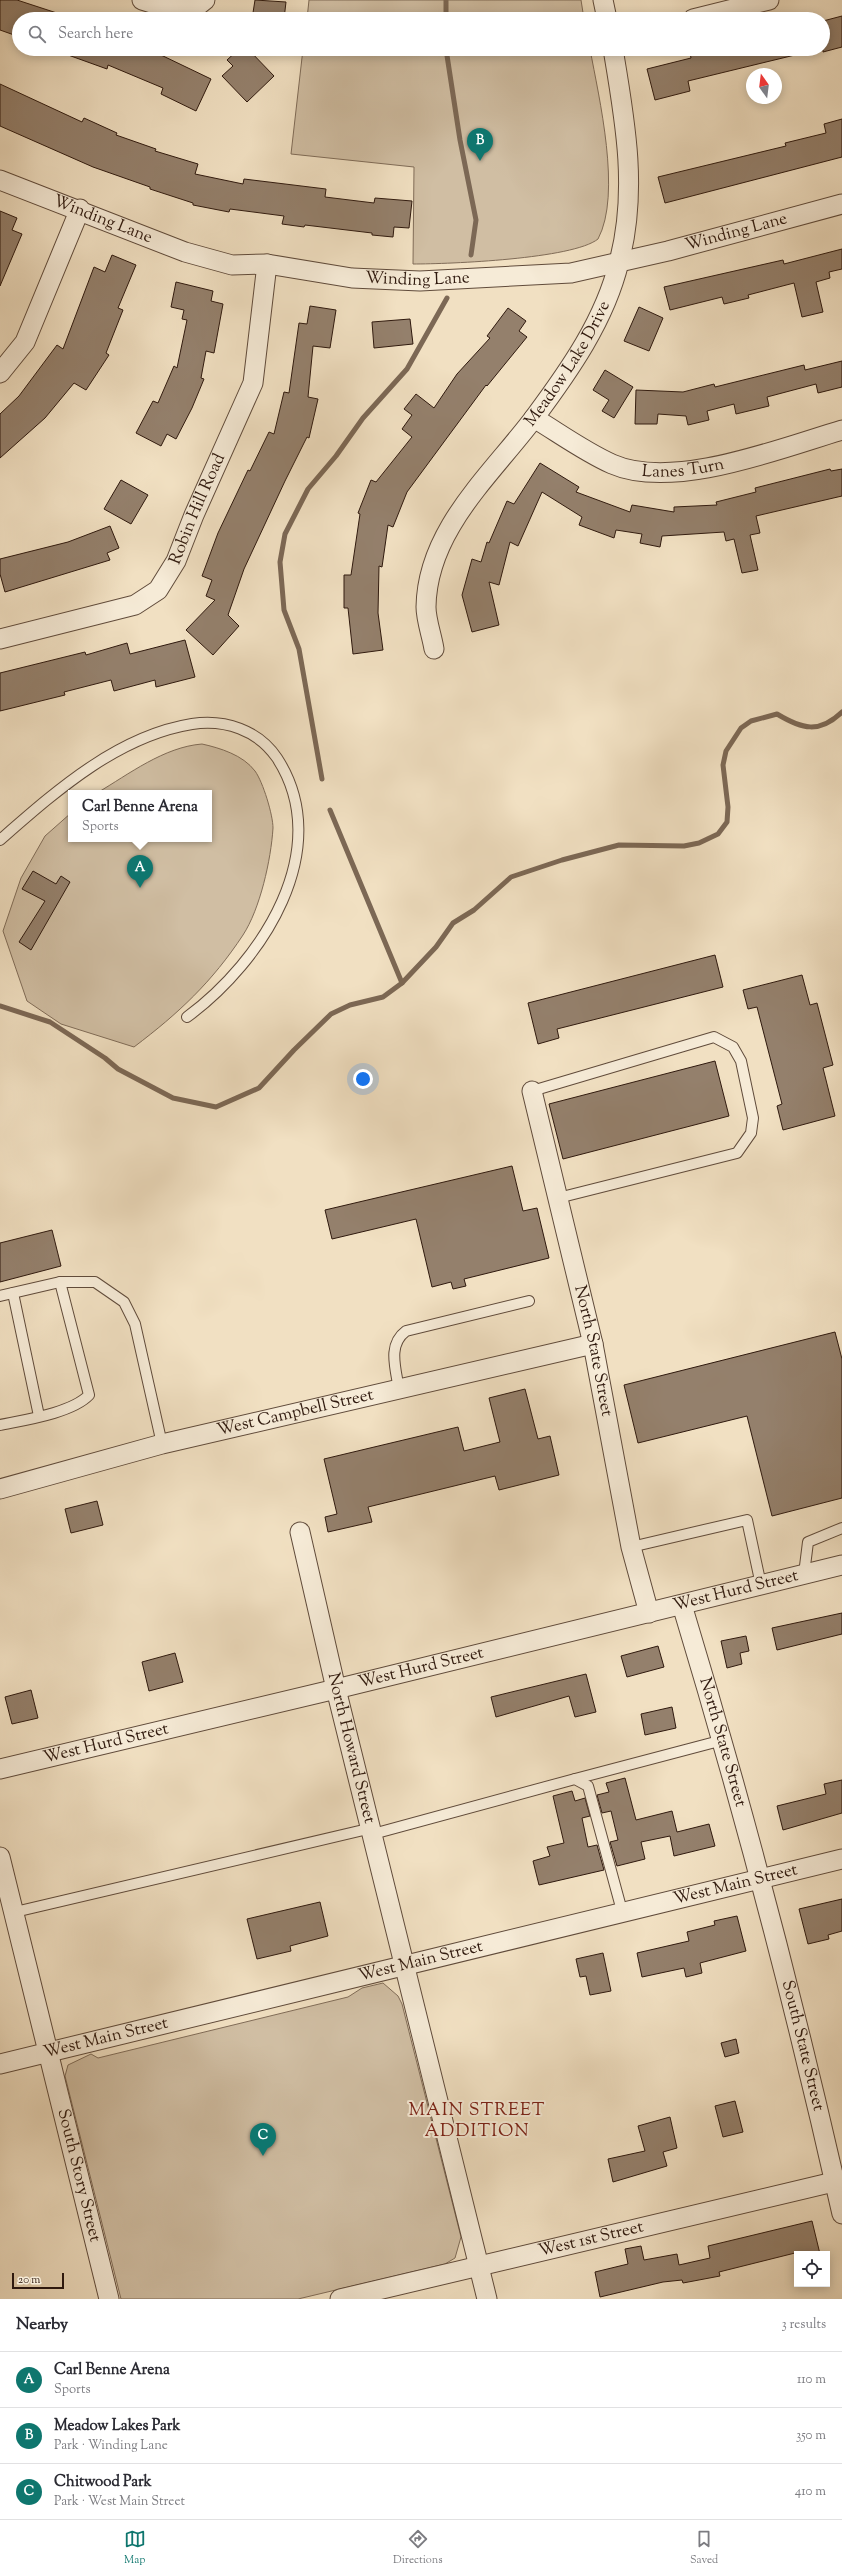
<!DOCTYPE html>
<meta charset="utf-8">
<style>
body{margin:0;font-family:"Sorts Mill Goudy",serif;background:#f2f2f3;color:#2b2b33}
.controls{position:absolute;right:12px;bottom:12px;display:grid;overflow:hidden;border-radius:0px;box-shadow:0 2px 10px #0003}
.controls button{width:36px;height:36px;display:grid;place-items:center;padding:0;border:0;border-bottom:1px solid #e1e1e2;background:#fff;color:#2b2b33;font:20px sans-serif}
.compass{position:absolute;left:746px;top:68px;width:36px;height:36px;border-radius:50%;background:#fff;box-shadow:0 2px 10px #0003;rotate:346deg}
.scale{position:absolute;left:12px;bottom:10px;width:52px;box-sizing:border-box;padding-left:4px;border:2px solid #2f190e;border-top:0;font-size:11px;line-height:14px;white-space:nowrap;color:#2f190e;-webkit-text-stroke:3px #f6ebd7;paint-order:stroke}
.you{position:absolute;left:363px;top:1079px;width:14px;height:14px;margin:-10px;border:3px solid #fff;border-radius:50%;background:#1a73e8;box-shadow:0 0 0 6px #1a73e833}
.badge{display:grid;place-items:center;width:26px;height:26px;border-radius:50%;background:#0f766e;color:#fff;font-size:13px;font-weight:700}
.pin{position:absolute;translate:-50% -33px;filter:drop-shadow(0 1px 2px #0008)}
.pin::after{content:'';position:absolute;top:21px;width:14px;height:12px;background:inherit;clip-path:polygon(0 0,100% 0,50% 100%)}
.popup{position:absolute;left:68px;top:790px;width:144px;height:52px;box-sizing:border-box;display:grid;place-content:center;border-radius:0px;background:#fff;filter:drop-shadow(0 1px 3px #0005);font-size:13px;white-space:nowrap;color:#7c7c81}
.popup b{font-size:15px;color:#2b2b33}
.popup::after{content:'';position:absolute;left:50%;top:100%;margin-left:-8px;border:8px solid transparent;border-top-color:#fff}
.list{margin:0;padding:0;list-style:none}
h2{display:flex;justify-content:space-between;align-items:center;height:52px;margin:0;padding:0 16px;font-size:17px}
h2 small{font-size:13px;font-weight:400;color:#7c7c81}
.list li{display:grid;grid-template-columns:26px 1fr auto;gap:12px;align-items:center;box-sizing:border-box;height:56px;padding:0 16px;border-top:1px solid #e1e1e2}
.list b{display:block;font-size:15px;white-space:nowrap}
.list p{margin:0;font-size:13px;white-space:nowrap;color:#7c7c81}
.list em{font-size:13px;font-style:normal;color:#7c7c81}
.icon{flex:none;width:22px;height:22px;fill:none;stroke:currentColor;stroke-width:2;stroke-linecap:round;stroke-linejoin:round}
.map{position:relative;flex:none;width:842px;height:2299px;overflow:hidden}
.search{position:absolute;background:#fff;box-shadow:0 2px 10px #0003;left:12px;right:12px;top:12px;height:44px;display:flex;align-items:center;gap:10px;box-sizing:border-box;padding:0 14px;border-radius:22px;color:#7c7c81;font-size:15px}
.sheet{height:220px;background:#fff}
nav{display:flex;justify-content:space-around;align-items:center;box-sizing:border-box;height:56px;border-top:1px solid #e1e1e2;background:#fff;font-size:11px;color:#7c7c81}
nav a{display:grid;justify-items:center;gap:2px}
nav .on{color:#0f766e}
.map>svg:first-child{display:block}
</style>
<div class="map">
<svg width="842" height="2299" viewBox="0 0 842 2299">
<rect width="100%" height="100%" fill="#f1e0c2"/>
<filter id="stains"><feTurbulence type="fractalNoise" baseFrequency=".005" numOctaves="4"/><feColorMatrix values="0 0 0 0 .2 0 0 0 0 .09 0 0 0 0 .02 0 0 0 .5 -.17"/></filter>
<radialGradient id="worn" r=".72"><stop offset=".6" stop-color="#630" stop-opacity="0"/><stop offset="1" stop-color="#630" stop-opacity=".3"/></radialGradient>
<!-- green -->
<g fill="#d0bea3" stroke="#806c58">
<path d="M309,0H581L584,19H307Z"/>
<path d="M303,49H590C599,98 622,194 598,239C573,259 450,264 413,264L414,167L291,154Z"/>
<path d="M202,744C220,748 243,755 255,771C263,782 273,815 273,828C271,860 260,909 243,935C212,982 179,1013 134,1047L61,1024L27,1001L3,931L21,878L45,836L71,813V839H209V793H97C129,774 164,747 202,744Z"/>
<path d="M383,1983L398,1996L402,2004L461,2237L455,2258L445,2264L298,2299H121L65,2076L68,2065L91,2054L98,2058L348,1997L362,1988Z"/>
</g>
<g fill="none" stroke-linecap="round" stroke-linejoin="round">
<!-- stream -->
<g stroke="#7c6855" stroke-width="5">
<path d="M446,0V19"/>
<path d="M446,49L460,140L476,220L471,255"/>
<path d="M322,779L299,649L284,610L280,562L285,534L308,489L336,456L363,418L407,369L447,298"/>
<path d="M330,810L402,983"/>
<path d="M0,1006L50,1022L105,1058L118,1069L173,1098L216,1107L259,1088L294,1050L331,1014L350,1005L383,997L402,983L436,947L453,923L474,910L511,877L562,860L619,845L684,846L699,843L718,834L727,822L728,807L723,765L726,751L741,728L751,721L777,714C802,729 819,734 842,712"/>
</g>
</g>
<!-- building -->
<g fill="#94806c" stroke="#2f190e">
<path d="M0,0H17L66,16L65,19H19L17,36L0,30Z"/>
<path d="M255,0L286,2L284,19H252Z"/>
<path d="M842,16V47L823,52V21Z"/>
<path d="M58,49H155L162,52L161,55L211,79L196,111L161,94L163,88L108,65L107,69L57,51Z"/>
<path d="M239,49H248L274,76L247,102L222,76L233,66L227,60Z"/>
<path d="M706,49H799V54L688,81L690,91L655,100L647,69L691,58L690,53Z"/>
<path d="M0,84L82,122L84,118L117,133L116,135L156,149L155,151L198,164L195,174L243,184L244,179L326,189L325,197L374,203L375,198L412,201L409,228L394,227L393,237L372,235V233L305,225L304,227L282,224L284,216L230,209L229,212L193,205V203L150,189V187L93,167L0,126Z"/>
<path d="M842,119V157L665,203L658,177L786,146L785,143L826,133L824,124Z"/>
<path d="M0,211L17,218L12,230L22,234L0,286Z"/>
<path d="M842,249V269L829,272L830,278L816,282L823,312L802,317L794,283L748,295L749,298L724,304L722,297L670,310L664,287L783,260L784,264Z"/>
<path d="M112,255L136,265L118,308L123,310L106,353L109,355L86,390L74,383L45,418L0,458V414L19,396L57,345L63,349L94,267L105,272Z"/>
<path d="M176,282L213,291L211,301L223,304L214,353L206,351L201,378L204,379L192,408L176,439L167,434L161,446L136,433L153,401L158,403L174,366L177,368L187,320L182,319L184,310L171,307Z"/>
<path d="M310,306L336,310L330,348L313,346L308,397L318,399L309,438L307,437L285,481L244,569L228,615L239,626L213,655L186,630L215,600L206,596L212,580L202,576L218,533L248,470L250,471L269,432L274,434L284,392L289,393L299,323L307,324Z"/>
<path d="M639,307L663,318L649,351L624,341Z"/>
<path d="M508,308L526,321L519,331L527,337L487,386L486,385L407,492L393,527L388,525L382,567L379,566L378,613L383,650L353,654L348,608H344V575H351L360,514L358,513L371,480L376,482L412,437L402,429L412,415L404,409L416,394L434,408L457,374L490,338L487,336Z"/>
<path d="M410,319L413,344L374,348L372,322Z"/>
<path d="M842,361V387L818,393L816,384L767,397L769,406L736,414L734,404L707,411L709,420L688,425L686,416L658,414L657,424H635L636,390L683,392L714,384L715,387L804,365L805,370Z"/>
<path d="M605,370L633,387L614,418L602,411L609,400L593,390Z"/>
<path d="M540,463L579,487L576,492L630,512L632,505L674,512V507L717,505L716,502L756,492L755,488L830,469L831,471L842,469V496L756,516L760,533L750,535L758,570L742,573L734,539L726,541L724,532L662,536L660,547L640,543L642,534L616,530L614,538L579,525L582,517L542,492L518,546L510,542L499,585L489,582L499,625L472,632L462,595L472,559L481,562L487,542L489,543L507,501L514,504Z"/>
<path d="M121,480L148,495L131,524L104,509Z"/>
<path d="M110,526L119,548L107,553L110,560L5,592L0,574V559L68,542Z"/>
<path d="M185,640L195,677L156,687L155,680L114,691L111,680L64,692L65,695L0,711V673L85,652L86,655L127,643L130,654Z"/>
<path d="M33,871L56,884L61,876L70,882L31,950L19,942L45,901L22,889Z"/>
<path d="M715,955L723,987L557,1029L559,1038L538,1044L528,1003Z"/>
<path d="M802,975L810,1005L817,1003L833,1065L823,1068L835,1116L783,1130L777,1106L782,1104L757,1007L748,1009L743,990Z"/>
<path d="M715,1061L729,1116L563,1159L549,1104Z"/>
<path d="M512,1166L523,1211L537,1208L549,1258L464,1279L466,1286L453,1289L451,1282L432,1287L416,1219L332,1239L325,1210Z"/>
<path d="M52,1230L61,1266L0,1282V1243Z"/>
<path d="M835,1332L842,1359V1498L772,1516L747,1416L638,1443L624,1385Z"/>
<path d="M525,1389L538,1439L550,1436L559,1475L499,1490L495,1476L368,1507L372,1522L328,1532L325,1517L337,1514L324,1459L458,1427L464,1451L500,1442L489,1398Z"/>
<path d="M97,1501L103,1525L71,1533L65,1509Z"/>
<path d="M842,1613V1634L777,1650L772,1628Z"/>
<path d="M746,1636L749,1651L740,1653L742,1664L727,1668L721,1641Z"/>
<path d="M658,1646L664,1667L627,1677L621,1656Z"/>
<path d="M175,1653L183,1682L149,1691L142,1662Z"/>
<path d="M586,1674L596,1712L575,1717L569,1696L496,1717L491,1697Z"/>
<path d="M31,1690L38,1718L12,1724L5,1697Z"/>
<path d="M672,1707L676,1728L645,1735L641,1714Z"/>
<path d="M625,1778L636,1820L672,1811L677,1832L709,1824L715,1846L674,1856L670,1836L641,1842L645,1859L617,1866L610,1842L618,1840L611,1811L602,1813L597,1795L609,1792L606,1783Z"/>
<path d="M842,1780V1813L783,1830L777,1806L826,1794L824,1784Z"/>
<path d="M572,1791L575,1801L585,1798L590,1816L582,1818L588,1847L597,1845L604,1870L539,1885L533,1861L550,1856L547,1847L564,1843L553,1796Z"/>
<path d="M842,1899V1931L828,1935L829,1939L808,1944L799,1909Z"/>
<path d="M320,1902L328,1936L290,1946L291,1951L257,1959L247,1919Z"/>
<path d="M737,1916L746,1951L700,1963L702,1973L686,1977L684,1968L642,1977L637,1953L689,1941L687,1932L715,1925L714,1921Z"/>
<path d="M603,1953L611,1991L590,1995L586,1976L580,1977L576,1959Z"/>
<path d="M736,2039L739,2053L725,2057L721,2043Z"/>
<path d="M735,2101L743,2132L723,2137L715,2106Z"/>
<path d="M670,2117L677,2148L663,2152L667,2166L613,2182L608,2159L645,2151L638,2126Z"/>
<path d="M812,2221L820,2254L795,2253L719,2272L720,2276L683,2283L682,2280L663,2282L600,2297L595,2272L628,2264L625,2249L641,2246L644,2260L677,2254L679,2265L710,2258L708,2246Z"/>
</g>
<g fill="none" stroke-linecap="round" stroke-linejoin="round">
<defs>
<g id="service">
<path d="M0,840C55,792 117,736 192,724C225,719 258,730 277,758C336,849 262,962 187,1017"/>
<path d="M532,1091L714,1037L733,1047L741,1061L753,1118L751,1133L737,1153L558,1198"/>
<path d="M13,1293L39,1416"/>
<path d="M0,1296L60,1282H95L124,1302L135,1324L162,1444"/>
<path d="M399,1390C396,1369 387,1345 406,1331L529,1301"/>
<path d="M0,1425C24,1420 72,1413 89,1395L60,1282"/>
<path d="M631,1547L747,1520L761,1585"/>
<path d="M804,1574L808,1542L842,1528"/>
<path d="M575,1779L723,1740"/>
<path d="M373,1834L575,1779L588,1786L622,1911"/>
<path d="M15,1912L372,1828"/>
</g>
<g id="minor">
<path d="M142,0C160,6 190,15 205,0"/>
<path d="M603,0L607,19"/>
<path d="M693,19L769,0"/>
<path id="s1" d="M0,180L185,252L232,265L267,264L352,278L420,281L571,273L668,251L842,204"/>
<path d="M0,373L25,342L80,209"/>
<path id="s2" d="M534,418C559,433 585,452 612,464C673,491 781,448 842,430"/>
<path id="s3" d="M0,639L135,605L158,590L176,561L194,515L253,383L267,264"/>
<path id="s4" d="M434,649C432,636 426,620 426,607C427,530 491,475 534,418C569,371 605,320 619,262C638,191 625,120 613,49"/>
<path id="s5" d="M532,1091L593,1344L631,1547L649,1613"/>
<path id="s6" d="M0,1489L162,1444L593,1344"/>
<path id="s7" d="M300,1532L336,1689L487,2299"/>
<path id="s8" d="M682,1605C743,1806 796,2009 842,2214"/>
<path id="s9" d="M0,1769L336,1689L842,1565"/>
<path id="s10" d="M0,1857L109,2299"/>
<path id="s11" d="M0,2064L842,1859"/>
<path id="s12" d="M340,2299L842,2180"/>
</g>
</defs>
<!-- service casing -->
<use href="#service" stroke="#604b3b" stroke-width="12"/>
<!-- minor casing -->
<use href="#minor" stroke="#604b3b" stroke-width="21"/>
<!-- service -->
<use href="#service" stroke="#f6ebd7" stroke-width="10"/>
<!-- minor -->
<use href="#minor" stroke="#f6ebd7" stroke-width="19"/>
</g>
<g text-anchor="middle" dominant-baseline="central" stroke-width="4" stroke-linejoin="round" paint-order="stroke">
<!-- street labels -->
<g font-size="17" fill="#2f190e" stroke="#f6ebd7">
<text stroke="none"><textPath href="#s1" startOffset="110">Winding Lane</textPath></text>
<text stroke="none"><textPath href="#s1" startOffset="758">Winding Lane</textPath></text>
<text stroke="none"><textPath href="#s1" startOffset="434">Winding Lane</textPath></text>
<text stroke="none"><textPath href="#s4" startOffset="329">Meadow Lake Drive</textPath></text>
<text stroke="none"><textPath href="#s2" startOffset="163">Lanes Turn</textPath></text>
<text stroke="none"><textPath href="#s3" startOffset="257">Robin Hill Road</textPath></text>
<text stroke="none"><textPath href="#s5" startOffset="267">North State Street</textPath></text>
<text stroke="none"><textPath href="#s6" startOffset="305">West Campbell Street</textPath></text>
<text stroke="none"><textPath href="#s9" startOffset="757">West Hurd Street</textPath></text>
<text stroke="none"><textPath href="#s9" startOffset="433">West Hurd Street</textPath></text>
<text stroke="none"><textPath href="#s8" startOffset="143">North State Street</textPath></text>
<text stroke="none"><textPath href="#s9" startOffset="109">West Hurd Street</textPath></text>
<text stroke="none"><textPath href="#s7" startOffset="222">North Howard Street</textPath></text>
<text stroke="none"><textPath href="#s11" startOffset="757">West Main Street</textPath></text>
<text stroke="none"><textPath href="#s11" startOffset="433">West Main Street</textPath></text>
<text stroke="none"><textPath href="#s11" startOffset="109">West Main Street</textPath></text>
<text stroke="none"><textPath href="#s8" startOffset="457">South State Street</textPath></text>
<text stroke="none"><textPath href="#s10" startOffset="328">South Story Street</textPath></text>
<text stroke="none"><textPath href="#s12" startOffset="258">West 1st Street</textPath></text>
</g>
<!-- neighbourhood labels -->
<g font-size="18" letter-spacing="1" fill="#7a1f14" stroke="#f6ebd7">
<text x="477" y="2111">MAIN STREET<tspan x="477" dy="21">ADDITION</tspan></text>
</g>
</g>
<rect width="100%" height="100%" filter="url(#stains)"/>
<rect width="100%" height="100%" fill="url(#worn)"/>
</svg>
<div class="controls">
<button><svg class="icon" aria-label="locate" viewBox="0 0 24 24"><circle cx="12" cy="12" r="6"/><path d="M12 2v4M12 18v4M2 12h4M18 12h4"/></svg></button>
</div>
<svg class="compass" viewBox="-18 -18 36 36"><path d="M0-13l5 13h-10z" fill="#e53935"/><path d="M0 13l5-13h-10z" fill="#7c7c81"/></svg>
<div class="scale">20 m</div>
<div class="you"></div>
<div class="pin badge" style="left:140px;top:888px">A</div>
<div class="popup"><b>Carl Benne Arena</b>Sports</div>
<div class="pin badge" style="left:480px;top:161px">B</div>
<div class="pin badge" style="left:263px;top:2156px">C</div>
<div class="search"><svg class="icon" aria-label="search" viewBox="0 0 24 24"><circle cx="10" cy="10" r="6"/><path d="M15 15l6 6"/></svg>Search here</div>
</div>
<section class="sheet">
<h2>Nearby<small>3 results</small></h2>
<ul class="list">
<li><span class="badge">A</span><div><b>Carl Benne Arena</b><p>Sports</p></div><em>110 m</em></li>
<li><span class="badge">B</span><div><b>Meadow Lakes Park</b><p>Park · Winding Lane</p></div><em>350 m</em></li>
<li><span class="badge">C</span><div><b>Chitwood Park</b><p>Park · West Main Street</p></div><em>410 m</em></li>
</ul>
</section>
<nav>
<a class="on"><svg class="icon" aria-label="map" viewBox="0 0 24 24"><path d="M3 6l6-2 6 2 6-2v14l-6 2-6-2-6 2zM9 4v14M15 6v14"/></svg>Map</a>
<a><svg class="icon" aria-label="directions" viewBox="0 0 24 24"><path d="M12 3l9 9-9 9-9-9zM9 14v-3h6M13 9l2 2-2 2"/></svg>Directions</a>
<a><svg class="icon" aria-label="saved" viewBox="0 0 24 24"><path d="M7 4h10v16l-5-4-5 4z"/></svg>Saved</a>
</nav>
